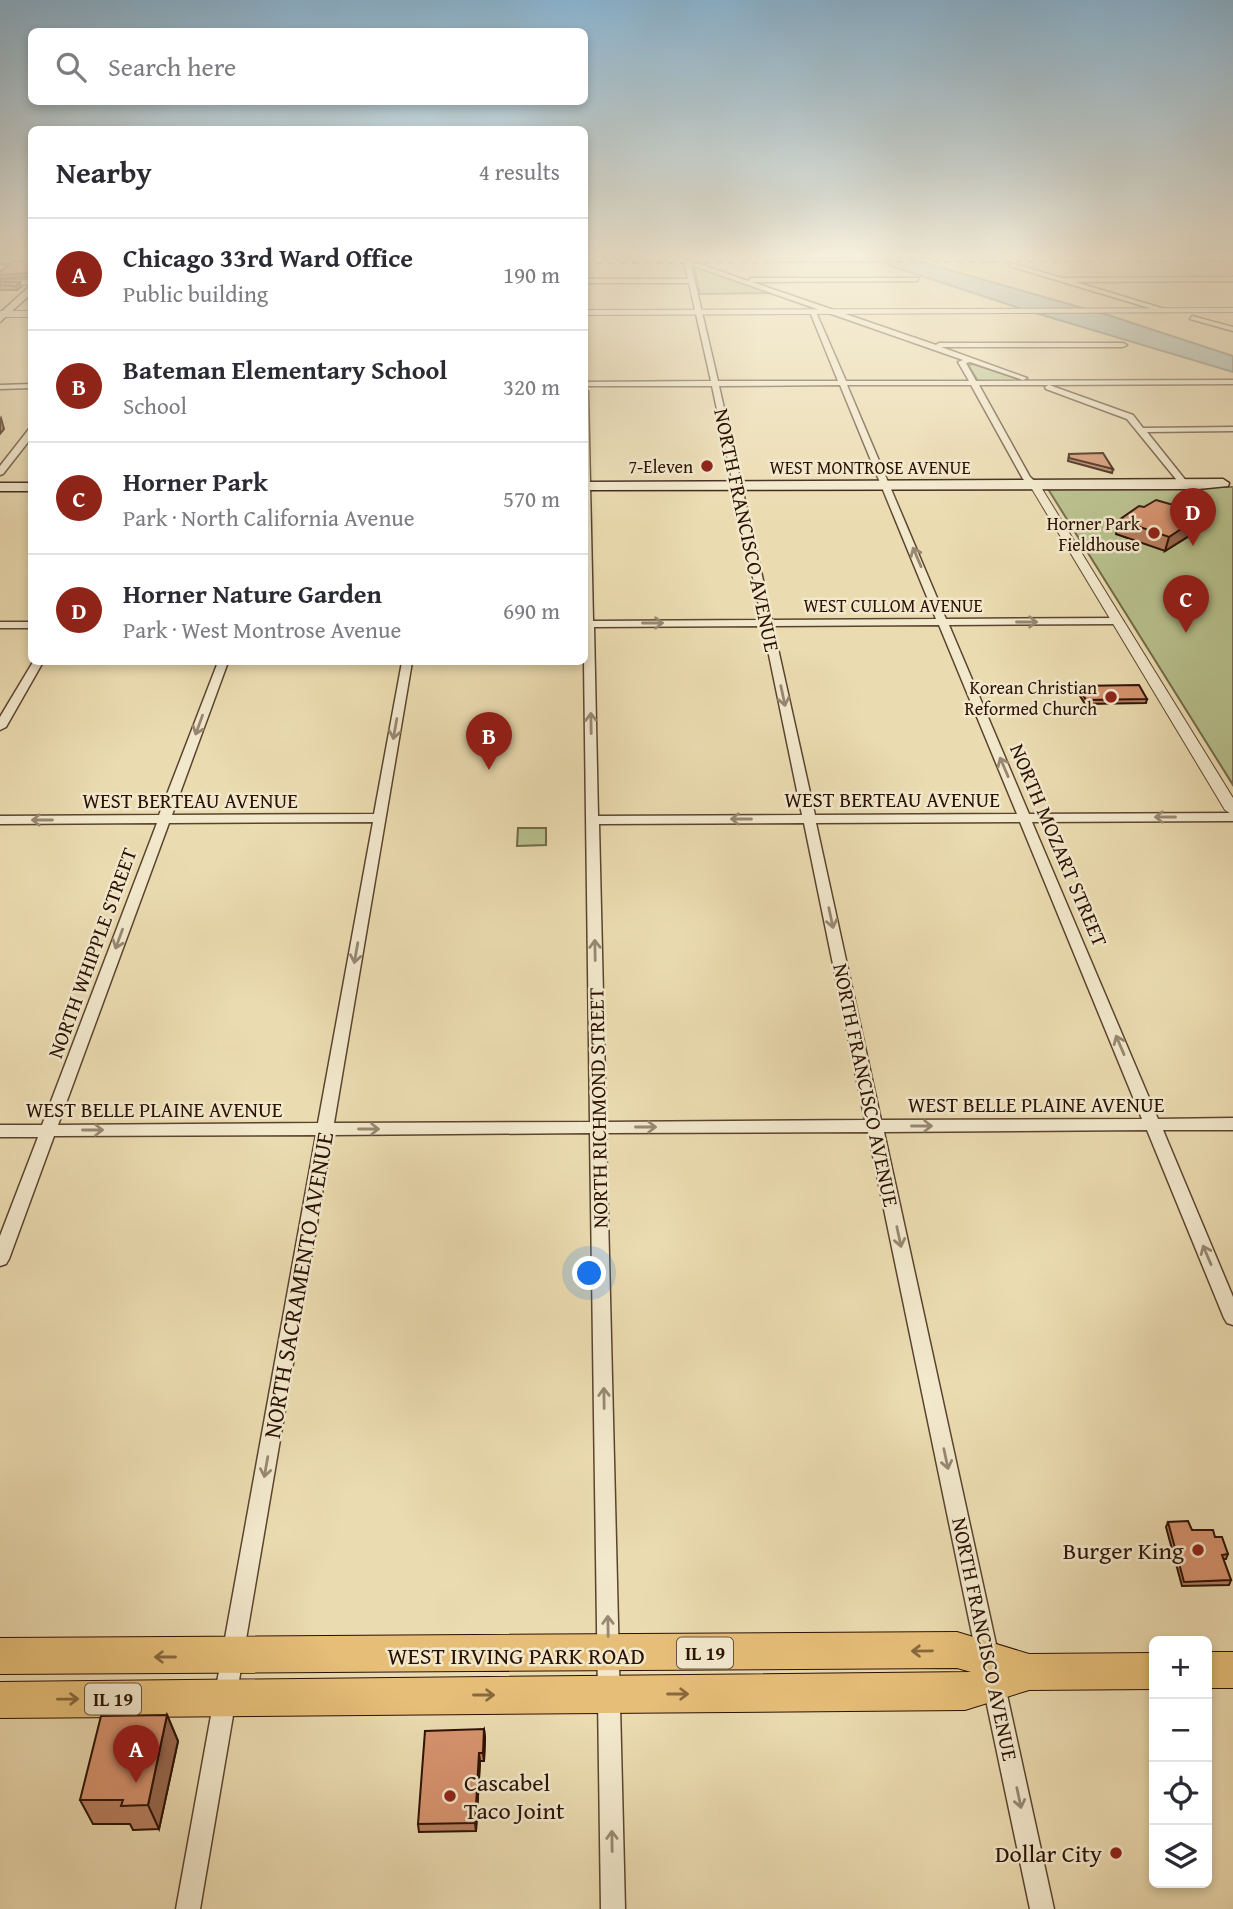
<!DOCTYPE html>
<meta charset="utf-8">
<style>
body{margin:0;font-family:"Gentium Book Plus",serif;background:#f2f2f3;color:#2b2b33}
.controls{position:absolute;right:21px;bottom:21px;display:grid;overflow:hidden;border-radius:10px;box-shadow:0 4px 10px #0003}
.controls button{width:63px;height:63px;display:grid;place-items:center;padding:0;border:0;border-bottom:2px solid #e1e1e2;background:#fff;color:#2b2b33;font:35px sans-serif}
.you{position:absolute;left:590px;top:1274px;width:24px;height:24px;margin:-18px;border:5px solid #fff;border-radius:50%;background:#1a73e8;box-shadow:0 0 0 10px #1a73e833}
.badge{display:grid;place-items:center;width:46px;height:46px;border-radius:50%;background:#8f2418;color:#fff;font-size:23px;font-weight:700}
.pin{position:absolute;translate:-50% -58px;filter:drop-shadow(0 2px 4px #0008)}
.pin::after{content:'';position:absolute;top:37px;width:24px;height:21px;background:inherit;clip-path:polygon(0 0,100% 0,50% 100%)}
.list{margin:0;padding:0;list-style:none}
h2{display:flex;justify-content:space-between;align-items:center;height:91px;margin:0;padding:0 28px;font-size:30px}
h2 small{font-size:23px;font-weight:400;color:#7c7c81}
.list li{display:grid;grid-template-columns:46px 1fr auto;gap:21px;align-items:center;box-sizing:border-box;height:112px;padding:0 28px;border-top:2px solid #e1e1e2}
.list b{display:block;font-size:26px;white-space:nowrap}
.list p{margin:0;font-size:23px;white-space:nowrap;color:#7c7c81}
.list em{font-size:23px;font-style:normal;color:#7c7c81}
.icon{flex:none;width:38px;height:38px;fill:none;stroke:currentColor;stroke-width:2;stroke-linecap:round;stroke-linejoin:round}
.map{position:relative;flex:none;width:1233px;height:1909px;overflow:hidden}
.search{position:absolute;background:#fff;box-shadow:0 4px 10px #0003;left:28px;top:28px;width:560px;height:77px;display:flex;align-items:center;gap:18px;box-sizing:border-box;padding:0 24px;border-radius:10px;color:#7c7c81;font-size:26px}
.panel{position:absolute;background:#fff;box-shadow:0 4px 10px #0003;left:28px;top:126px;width:560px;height:539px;border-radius:10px}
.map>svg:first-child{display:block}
</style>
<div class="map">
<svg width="1233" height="1909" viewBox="0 0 1233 1909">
<rect width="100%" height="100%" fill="#ebdbb0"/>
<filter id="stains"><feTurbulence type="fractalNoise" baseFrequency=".00286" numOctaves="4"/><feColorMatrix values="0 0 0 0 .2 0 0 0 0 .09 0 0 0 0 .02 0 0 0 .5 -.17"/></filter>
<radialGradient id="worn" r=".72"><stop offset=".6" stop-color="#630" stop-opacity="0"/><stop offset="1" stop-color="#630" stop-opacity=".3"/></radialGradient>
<!-- green -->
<g fill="#b7c08c" stroke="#716848" stroke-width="2">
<path d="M841,256H861L883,262H771L770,259L841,258Z"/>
<path d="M694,267H696L773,293L700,294Z"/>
<path d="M973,364L1025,381H978L968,365Z"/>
<path d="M1051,487H1233V785L1048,489Z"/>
<path d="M518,828H546V845L517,846Z"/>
</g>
<!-- water -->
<path fill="#9eb8b7" stroke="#70756f" stroke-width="2" d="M861,256H900L1111,316L1233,356V372L1019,308Z"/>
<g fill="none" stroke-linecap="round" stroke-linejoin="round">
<defs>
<g id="minor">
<path d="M668,256L689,260L748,281L751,278H919L917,281L752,282L936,345L939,343H1123L1127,345L1123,347H941L1027,378L1023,380L970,362L966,363L976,381L1233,380V384L1049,385L1133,415L1143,428L1233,427V431L1147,432L1187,482L1183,485L1180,484L1127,419L1046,389L1045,387L1049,385H979L1030,477L1038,484L1034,487L1023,479L971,385H847L946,619L1118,618L1123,621L1118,624L949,625L1029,814L1233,813V821L1032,822L1158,1119L1233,1118V1130H1163L1233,1297V1325L1227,1323L1224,1318L1147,1130L884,1132L999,1658L996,1666L988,1669L980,1666L977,1658L868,1132L606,1133L625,1909H601L590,1133L332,1135L200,1909H176L316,1135L54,1136L9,1259L6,1264L0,1266V1236L38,1137H0V1125H42L157,823L0,824V816L159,815L218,662H228L172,815L374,814L402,662H412L334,1123L590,1122L584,662V389L588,391L593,621L762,620L712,386H584V382L711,381L689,283H584V279H688L684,263ZM691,265L963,360L958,362L969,381H846L816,312L813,310L810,312L838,381H718ZM840,385L936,619L772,620L719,386ZM939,625L1017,814L815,815L773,626ZM763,626L802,815L598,816L594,627ZM373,822L318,1123L58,1125L169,823ZM1020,822L1142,1119L881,1120L816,823ZM804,823L865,1120L606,1122L599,824Z"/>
<path d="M974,256H983L994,260L991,262Z"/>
<path d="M1011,263L1062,278L1233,277V281L1075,282L1165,309L1163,312L1009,266Z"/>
<path d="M32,280V284L0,285V281Z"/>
<path d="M1192,316L1233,327V331L1190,319Z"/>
<path d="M32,384V388L0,389V385Z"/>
<path d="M29,429H32V437L3,474L0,475V466Z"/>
<rect x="0" y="622" width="32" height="6"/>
<path d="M33,662H43L6,727L0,730V717Z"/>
<path d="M993,1670L1001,1673L1004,1681L1054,1909H1030L982,1681L985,1673Z"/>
</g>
<g id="tertiary">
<path d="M1233,308V312L584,315V310Z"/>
<rect x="0" y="311" width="32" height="6"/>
<path d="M1030,482L1039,484L1233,798V815L1225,810L1029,484Z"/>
</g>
<g id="secondary">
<path d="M32,284V293L0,322V313Z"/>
<path d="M1223,479L1229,483L1228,486L1198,489L584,490V482Z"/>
<rect x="0" y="483" width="32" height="8"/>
</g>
<g id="primary">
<path d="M957,1632L1029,1654L1154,1653V1689L1029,1690L965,1710L0,1718V1682L971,1672L957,1668L0,1674V1638Z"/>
<rect x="1207" y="1652" width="26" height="36"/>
</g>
</defs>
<!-- minor casing -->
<use href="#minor" stroke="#5b442f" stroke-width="3"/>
<!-- tertiary casing -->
<use href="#tertiary" stroke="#5b442f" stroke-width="2"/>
<!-- secondary casing -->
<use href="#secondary" stroke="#2b1104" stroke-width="3"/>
<!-- primary casing -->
<use href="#primary" stroke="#2b1104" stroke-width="2"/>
<!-- minor -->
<use href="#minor" fill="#f2e8cc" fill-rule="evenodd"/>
<!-- tertiary -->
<use href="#tertiary" fill="#f2e8cc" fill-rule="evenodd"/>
<!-- secondary -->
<use href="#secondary" fill="#f2e8cc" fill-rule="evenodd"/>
<!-- primary -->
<use href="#primary" fill="#e6be78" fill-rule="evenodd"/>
<!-- rail -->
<g stroke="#2b1104" stroke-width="2" stroke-dasharray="6 6" stroke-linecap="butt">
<path d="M584,263L1233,261"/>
<path d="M0,264H32"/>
</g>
</g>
<!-- wall -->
<g fill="#b87e5f" stroke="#2b1104" stroke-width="2">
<path d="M0,282L21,287L17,290H0Z"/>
<path d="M1069,454L1113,469L1112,473L1068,461Z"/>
<path d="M1119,520L1197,528L1193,530L1192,534L1165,551L1116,534Z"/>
<path d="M1078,686L1147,699L1146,703L1085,704L1077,691Z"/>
<path d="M1168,1522L1192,1530L1215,1537L1228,1554L1226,1559H1223L1231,1580L1229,1585L1182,1586L1166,1527Z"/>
<path d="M167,1715L178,1741L159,1829L133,1830L130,1824H93L80,1800Z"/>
<path d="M484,1729L485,1738L484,1761H480L476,1831L419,1832L418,1824Z"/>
</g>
<!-- shaded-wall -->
<g fill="#96664d" stroke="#2b1104" stroke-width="2">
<path d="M32,270V276L30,277L0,279V275Z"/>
<path d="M20,282L21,287L17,290L16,286Z"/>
<path d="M1,418L4,429L0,434V420Z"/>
<path d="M1201,513L1197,528L1193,530L1192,534L1165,551L1169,537Z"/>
<path d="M167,1715L178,1741L159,1829L148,1805Z"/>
<path d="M484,1729L485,1738L484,1761L483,1753Z"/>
<path d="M479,1753L480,1761L476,1831L475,1823Z"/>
</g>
<!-- building -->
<g fill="#d6926e" stroke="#2b1104" stroke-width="2">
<path d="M13,261H32V270L29,273L0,275V272Z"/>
<path d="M0,282H20L16,286L0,285Z"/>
<path d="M1103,453L1113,469L1069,458V454Z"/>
<path d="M1156,500L1201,513L1193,518L1196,519L1169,537L1119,520L1139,506L1144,507Z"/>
<path d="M1139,685L1147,699L1086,700L1078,686Z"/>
<path d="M1188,1521L1192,1530H1213L1215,1537H1222L1228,1554L1222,1555L1231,1580L1184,1582L1168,1522Z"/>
<path d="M167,1715L148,1805L121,1806L123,1800H80L101,1716Z"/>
<path d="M484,1729L483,1753H479L475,1823L418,1824L425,1731Z"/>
</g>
<!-- one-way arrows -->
<defs><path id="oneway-shaft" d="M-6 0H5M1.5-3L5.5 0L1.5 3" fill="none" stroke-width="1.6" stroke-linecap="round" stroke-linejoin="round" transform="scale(1.75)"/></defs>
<g stroke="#988772">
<use href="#oneway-shaft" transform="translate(917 557) rotate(-113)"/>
<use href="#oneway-shaft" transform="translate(1027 622)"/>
<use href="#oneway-shaft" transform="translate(653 623)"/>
<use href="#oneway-shaft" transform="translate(783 696) rotate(78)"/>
<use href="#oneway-shaft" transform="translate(591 723) rotate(-91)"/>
<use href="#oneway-shaft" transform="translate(199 725) rotate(110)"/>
<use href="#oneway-shaft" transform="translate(395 729) rotate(100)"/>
<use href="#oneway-shaft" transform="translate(1004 767) rotate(-113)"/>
<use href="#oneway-shaft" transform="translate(1165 817) rotate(180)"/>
<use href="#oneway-shaft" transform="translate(741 819) rotate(180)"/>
<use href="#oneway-shaft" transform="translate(42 820) rotate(180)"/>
<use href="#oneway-shaft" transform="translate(831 918) rotate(78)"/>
<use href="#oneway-shaft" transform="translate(119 939) rotate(110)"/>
<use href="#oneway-shaft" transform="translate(595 950) rotate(-91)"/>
<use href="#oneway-shaft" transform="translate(356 953) rotate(100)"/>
<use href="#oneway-shaft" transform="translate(1120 1045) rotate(-113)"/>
<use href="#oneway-shaft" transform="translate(922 1126)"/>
<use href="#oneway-shaft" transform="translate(646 1127)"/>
<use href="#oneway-shaft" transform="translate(369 1129)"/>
<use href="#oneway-shaft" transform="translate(93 1130)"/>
<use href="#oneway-shaft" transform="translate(899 1237) rotate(78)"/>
<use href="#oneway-shaft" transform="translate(1207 1255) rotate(-113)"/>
<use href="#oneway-shaft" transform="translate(604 1398) rotate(-91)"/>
<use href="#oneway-shaft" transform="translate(946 1459) rotate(78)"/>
<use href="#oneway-shaft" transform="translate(266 1467) rotate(100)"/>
<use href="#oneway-shaft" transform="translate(608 1626) rotate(-91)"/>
<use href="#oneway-shaft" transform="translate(1019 1798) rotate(78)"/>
<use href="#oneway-shaft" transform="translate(612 1841) rotate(-91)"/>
</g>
<g stroke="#88683e">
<use href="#oneway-shaft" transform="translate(922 1651) rotate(179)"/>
<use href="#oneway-shaft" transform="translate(165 1657) rotate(-180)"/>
<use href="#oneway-shaft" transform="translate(678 1694)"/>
<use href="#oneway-shaft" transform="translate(484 1695)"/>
<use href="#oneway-shaft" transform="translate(68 1699) rotate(-1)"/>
</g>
<!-- sky -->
<linearGradient id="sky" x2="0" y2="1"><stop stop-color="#8ab6d4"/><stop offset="0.49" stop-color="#f6efdb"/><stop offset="1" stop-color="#f6efdb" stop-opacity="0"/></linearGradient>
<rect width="1233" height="523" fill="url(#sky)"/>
<!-- markers -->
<g fill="#8f2418" stroke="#f2e8cc" stroke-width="2.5">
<circle cx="707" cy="466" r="7"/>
<circle cx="1154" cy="533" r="7"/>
<circle cx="1111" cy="697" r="7"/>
<circle cx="1198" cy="1550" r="7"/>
<circle cx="450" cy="1796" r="7"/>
<circle cx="1116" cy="1853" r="7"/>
</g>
<g text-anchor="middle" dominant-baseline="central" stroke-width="5" stroke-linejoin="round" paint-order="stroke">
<!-- far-poi labels -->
<g font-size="18" fill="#2b1104" stroke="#f2e8cc" text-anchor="end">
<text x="693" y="466">7-Eleven</text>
<text x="1140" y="523">Horner Park<tspan x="1140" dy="21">Fieldhouse</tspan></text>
<text x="1097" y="687">Korean Christian<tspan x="1097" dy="21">Reformed Church</tspan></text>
</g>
<!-- far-street labels -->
<g font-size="18" fill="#2b1104" stroke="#f2e8cc">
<text x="870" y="467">WEST MONTROSE AVENUE</text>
<text x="893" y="605">WEST CULLOM AVENUE</text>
</g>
<!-- shield labels -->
<g fill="#f2e8cc" stroke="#675240" stroke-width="2">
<rect x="677" y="1637.5" width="56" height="31" rx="5"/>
<rect x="85" y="1683.5" width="56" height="31" rx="5"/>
</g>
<g font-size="19" font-weight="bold" fill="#2b1104">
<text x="705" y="1653">IL 19</text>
<text x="113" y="1699">IL 19</text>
</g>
<!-- street labels -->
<g font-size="21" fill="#2b1104" stroke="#f2e8cc">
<text transform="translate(747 530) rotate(78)">NORTH FRANCISCO AVENUE</text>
<text x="892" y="799">WEST BERTEAU AVENUE</text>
<text x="190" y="800">WEST BERTEAU AVENUE</text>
<text transform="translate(1059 845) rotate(67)">NORTH MOZART STREET</text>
<text transform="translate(92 953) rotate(-70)">NORTH WHIPPLE STREET</text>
<text transform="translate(866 1085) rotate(78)">NORTH FRANCISCO AVENUE</text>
<text x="1036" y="1104">WEST BELLE PLAINE AVENUE</text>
<text transform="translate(598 1108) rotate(-91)">NORTH RICHMOND STREET</text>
<text x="154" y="1109">WEST BELLE PLAINE AVENUE</text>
<text transform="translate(985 1639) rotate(78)">NORTH FRANCISCO AVENUE</text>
</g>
<!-- near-street labels -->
<g font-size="24" fill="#2b1104" stroke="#f2e8cc">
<text transform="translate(298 1285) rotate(-80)">NORTH SACRAMENTO AVENUE</text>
<text x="516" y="1655">WEST IRVING PARK ROAD</text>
</g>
<!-- near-poi labels -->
<g font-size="24" fill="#2b1104" stroke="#f2e8cc" text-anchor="end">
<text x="1184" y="1550">Burger King</text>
<text x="464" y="1782" text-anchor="start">Cascabel<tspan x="464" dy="28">Taco Joint</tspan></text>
<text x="1102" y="1853">Dollar City</text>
</g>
</g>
<rect width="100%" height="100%" filter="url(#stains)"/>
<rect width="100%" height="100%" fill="url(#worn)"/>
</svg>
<div class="controls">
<button>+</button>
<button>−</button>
<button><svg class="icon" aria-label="locate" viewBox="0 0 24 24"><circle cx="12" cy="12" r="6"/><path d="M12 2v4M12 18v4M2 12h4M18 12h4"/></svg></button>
<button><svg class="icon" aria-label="layers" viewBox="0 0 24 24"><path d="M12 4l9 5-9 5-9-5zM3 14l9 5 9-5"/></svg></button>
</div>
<div class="you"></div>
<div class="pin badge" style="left:136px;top:1783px">A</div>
<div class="pin badge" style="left:489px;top:770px">B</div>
<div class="pin badge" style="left:1186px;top:633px">C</div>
<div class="pin badge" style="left:1193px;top:546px">D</div>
<div class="search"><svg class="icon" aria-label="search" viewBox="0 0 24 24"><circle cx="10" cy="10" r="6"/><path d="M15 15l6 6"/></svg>Search here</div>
<section class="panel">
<h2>Nearby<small>4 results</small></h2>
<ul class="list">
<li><span class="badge">A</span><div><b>Chicago 33rd Ward Office</b><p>Public building</p></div><em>190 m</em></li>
<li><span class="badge">B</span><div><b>Bateman Elementary School</b><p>School</p></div><em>320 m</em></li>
<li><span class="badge">C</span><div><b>Horner Park</b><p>Park · North California Avenue</p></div><em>570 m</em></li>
<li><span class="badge">D</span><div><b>Horner Nature Garden</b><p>Park · West Montrose Avenue</p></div><em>690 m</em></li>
</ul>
</section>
</div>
